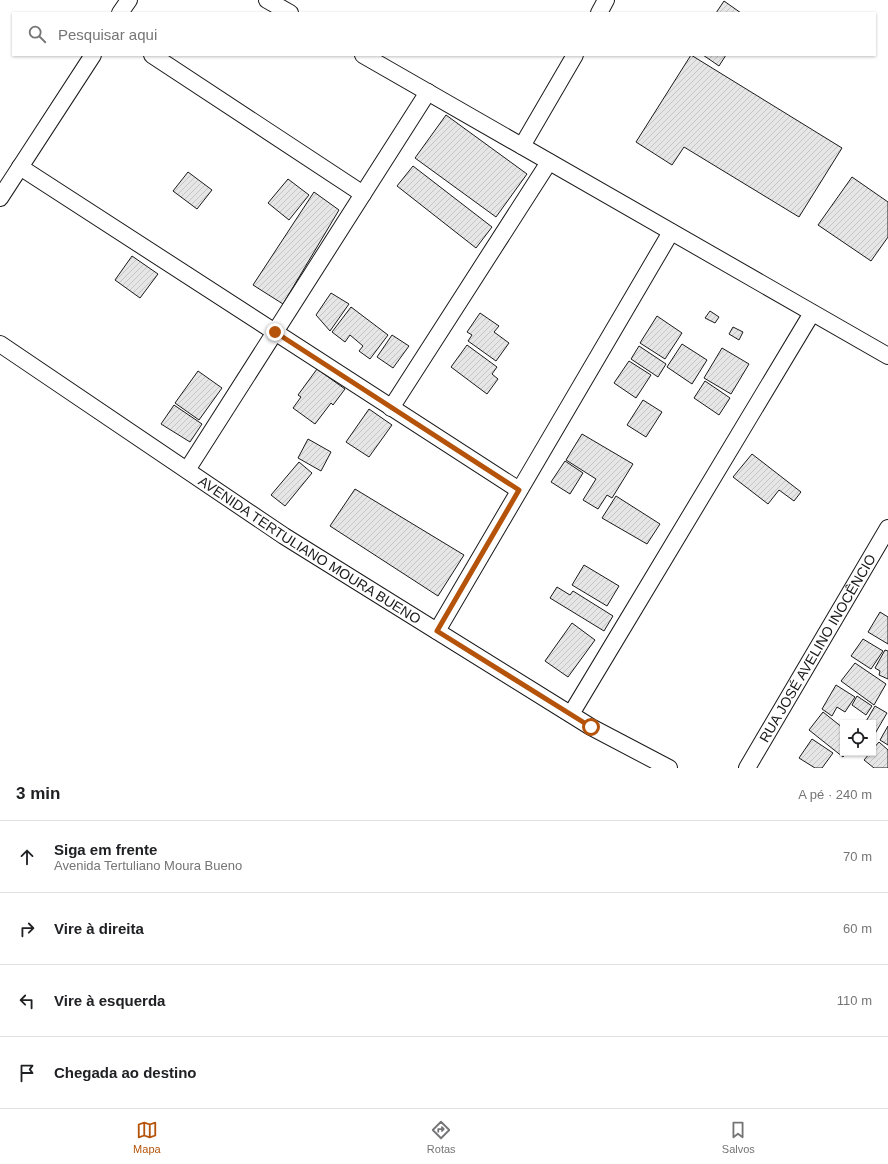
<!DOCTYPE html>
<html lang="pt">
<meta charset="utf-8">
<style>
body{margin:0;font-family:Helvetica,sans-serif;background:#f2f2f2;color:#202124}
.controls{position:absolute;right:12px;bottom:12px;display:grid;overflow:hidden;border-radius:0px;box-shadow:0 1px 3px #0004}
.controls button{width:36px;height:36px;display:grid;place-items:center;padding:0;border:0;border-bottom:1px solid #e0e0e0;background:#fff;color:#202124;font:20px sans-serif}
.stop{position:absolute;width:12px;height:12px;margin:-9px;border:3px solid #b45309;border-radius:50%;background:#fff}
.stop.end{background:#b45309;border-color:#fff;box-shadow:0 1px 4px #0008}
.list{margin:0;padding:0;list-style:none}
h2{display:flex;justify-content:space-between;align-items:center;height:52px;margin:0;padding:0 16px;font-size:17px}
h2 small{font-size:13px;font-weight:400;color:#757577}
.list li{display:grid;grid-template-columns:26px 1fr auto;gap:12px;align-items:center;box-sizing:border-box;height:72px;padding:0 16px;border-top:1px solid #e0e0e0}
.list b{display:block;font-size:15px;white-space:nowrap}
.list p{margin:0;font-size:13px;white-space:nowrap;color:#757577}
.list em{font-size:13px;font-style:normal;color:#757577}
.icon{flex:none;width:22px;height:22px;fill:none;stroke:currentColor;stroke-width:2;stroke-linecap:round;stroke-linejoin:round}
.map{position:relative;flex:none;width:888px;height:768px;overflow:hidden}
.search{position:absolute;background:#fff;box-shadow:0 1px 3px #0004;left:12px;right:12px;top:12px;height:44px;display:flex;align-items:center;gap:10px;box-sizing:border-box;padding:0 14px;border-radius:0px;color:#757577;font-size:15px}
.sheet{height:340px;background:#fff}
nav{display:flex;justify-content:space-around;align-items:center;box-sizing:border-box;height:56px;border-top:1px solid #e0e0e0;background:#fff;font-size:11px;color:#757577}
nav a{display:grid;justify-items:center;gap:2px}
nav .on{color:#b45309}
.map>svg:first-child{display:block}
</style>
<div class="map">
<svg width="888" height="768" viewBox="0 0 888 768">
<defs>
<pattern id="building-hatch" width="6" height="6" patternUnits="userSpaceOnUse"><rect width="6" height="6" fill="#e6e6e6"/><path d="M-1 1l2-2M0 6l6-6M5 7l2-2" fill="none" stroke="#c5c5c5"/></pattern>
</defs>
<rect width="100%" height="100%" fill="#fff"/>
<!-- building -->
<g fill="url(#building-hatch)" stroke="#1a1a1a">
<path d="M724,1L741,13H716Z"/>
<path d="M691,55L842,148L799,217L684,147L672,165L636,142Z"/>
<path d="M703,55H726L719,66Z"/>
<path d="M446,115L527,174L496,217L415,158Z"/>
<path d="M413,166L492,227L476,248L397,186Z"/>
<path d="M188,172L212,190L197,209L173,191Z"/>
<path d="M852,177L888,202V237L871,261L818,225Z"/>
<path d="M288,179L309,195L289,220L268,203Z"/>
<path d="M314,192L339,210L283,304L253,285Z"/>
<path d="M132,256L158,274L140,298L115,280Z"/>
<path d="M331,293L349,304L330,331L316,315Z"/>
<path d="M351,307L388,335L370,359L359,351L363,346L350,335L345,342L332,332Z"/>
<path d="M710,311L719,317L715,323L705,318Z"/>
<path d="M480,313L499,326L494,332L509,343L496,361L468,341L472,335L467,332Z"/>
<path d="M657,316L682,333L665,359L640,343Z"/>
<path d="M733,327L743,332L739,340L729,334Z"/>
<path d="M392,335L409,346L393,368L377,357Z"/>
<path d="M682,344L707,360L692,384L667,367Z"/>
<path d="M467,345L497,367L492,374L498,379L487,394L451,367Z"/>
<path d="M639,346L666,364L658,377L631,359Z"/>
<path d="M722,348L749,364L731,394L704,378Z"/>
<path d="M629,361L651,375L636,398L614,383Z"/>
<path d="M317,369L345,389L333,405L331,403L315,424L293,408L301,397L298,395Z"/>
<path d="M198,371L222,388L199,420L175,403Z"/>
<path d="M705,381L730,398L719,415L694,398Z"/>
<path d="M643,400L662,412L646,437L627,425Z"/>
<path d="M174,405L202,424L190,442L161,424Z"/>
<path d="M369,409L392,425L369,457L346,442Z"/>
<path d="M582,434L633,464L612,498L607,495L598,509L583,500L596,479L566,460Z"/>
<path d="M308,439L331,452L321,471L298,458Z"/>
<path d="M752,454L801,492L794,501L779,490L768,504L733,477Z"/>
<path d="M565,461L583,473L570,494L551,482Z"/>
<path d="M299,462L312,473L285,506L271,495Z"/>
<path d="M355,489L464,555L438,596L330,526Z"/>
<path d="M616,496L660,524L647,544L602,518Z"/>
<path d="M584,565L619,586L607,606L572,585Z"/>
<path d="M557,587L570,595L573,591L613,616L604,631L550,598Z"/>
<path d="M880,612L888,617V644L868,632Z"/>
<path d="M572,623L595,640L568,677L545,661Z"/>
<path d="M863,639L883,651L871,669L851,656Z"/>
<path d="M885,650L888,651V679L879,675L880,671L875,668Z"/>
<path d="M855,663L886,684L874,705L841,681Z"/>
<path d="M836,685L855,697L845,712L837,707L832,716L822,709Z"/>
<path d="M857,696L872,706L866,715L852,705Z"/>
<path d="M875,706L887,713L873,737V723H865Z"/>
<path d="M823,712L843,728V753H846L843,757L809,730Z"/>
<path d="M888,726V745L880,740Z"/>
<path d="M812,739L833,753L822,768H815L799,758Z"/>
<path d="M879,742L888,750V768H874L864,760L870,753H873V749Z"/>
</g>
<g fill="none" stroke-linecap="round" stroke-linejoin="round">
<defs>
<g id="minor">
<path d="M267,0L290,13"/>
<path d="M120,13L129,0"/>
<path d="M599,13L606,0"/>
<path d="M152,55L363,194"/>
<path d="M363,55L888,356"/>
<path d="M522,146L575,55"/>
<path d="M20,167L519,490"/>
<path d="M0,198L93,55"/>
<path id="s1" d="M0,344L284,536L591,727L669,768"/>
<path d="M391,408L549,162"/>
<path d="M187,470L428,92"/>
<path d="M437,631L671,232"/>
<path d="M571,714L812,313"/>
<path id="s2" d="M747,768L888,528"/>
</g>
</defs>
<!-- minor casing -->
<use href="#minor" stroke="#1a1a1a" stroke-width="18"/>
<!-- minor -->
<use href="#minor" stroke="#fff" stroke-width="16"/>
</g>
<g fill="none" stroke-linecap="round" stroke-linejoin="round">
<!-- route -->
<path stroke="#b45309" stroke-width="5" d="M275,332L519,490L437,631L591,727"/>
</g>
<g text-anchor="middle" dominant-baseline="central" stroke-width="3" stroke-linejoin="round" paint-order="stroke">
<!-- street labels -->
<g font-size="14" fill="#1a1a1a" stroke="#fff">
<text stroke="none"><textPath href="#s1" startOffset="372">AVENIDA TERTULIANO MOURA BUENO</textPath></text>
<text stroke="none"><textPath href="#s2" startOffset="139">RUA JOSÉ AVELINO INOCÊNCIO</textPath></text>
</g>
</g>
</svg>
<div class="controls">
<button><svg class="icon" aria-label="locate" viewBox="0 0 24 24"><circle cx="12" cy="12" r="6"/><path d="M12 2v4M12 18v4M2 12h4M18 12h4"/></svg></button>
</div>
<div class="stop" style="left:591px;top:727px"></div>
<div class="stop end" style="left:275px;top:332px"></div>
<div class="search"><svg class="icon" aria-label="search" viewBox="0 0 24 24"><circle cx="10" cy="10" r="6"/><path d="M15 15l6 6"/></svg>Pesquisar aqui</div>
</div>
<section class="sheet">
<h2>3 min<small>A pé · 240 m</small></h2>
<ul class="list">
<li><svg class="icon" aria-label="ahead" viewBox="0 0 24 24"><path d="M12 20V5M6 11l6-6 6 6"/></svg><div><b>Siga em frente</b><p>Avenida Tertuliano Moura Bueno</p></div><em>70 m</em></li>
<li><svg class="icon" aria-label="right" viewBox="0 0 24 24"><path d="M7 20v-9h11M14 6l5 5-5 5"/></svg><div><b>Vire à direita</b></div><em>60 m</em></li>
<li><svg class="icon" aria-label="left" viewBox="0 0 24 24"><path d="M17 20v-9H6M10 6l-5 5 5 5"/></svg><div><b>Vire à esquerda</b></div><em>110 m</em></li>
<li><svg class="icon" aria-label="arrive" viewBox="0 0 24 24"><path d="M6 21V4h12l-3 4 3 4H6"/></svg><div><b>Chegada ao destino</b></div></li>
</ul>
</section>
<nav>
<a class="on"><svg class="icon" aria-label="map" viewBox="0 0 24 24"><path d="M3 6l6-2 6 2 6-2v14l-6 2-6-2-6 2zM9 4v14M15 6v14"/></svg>Mapa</a>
<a><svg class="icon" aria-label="directions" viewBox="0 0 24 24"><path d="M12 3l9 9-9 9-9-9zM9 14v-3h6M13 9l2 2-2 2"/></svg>Rotas</a>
<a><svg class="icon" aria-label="saved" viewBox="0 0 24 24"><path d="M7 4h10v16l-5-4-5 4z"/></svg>Salvos</a>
</nav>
